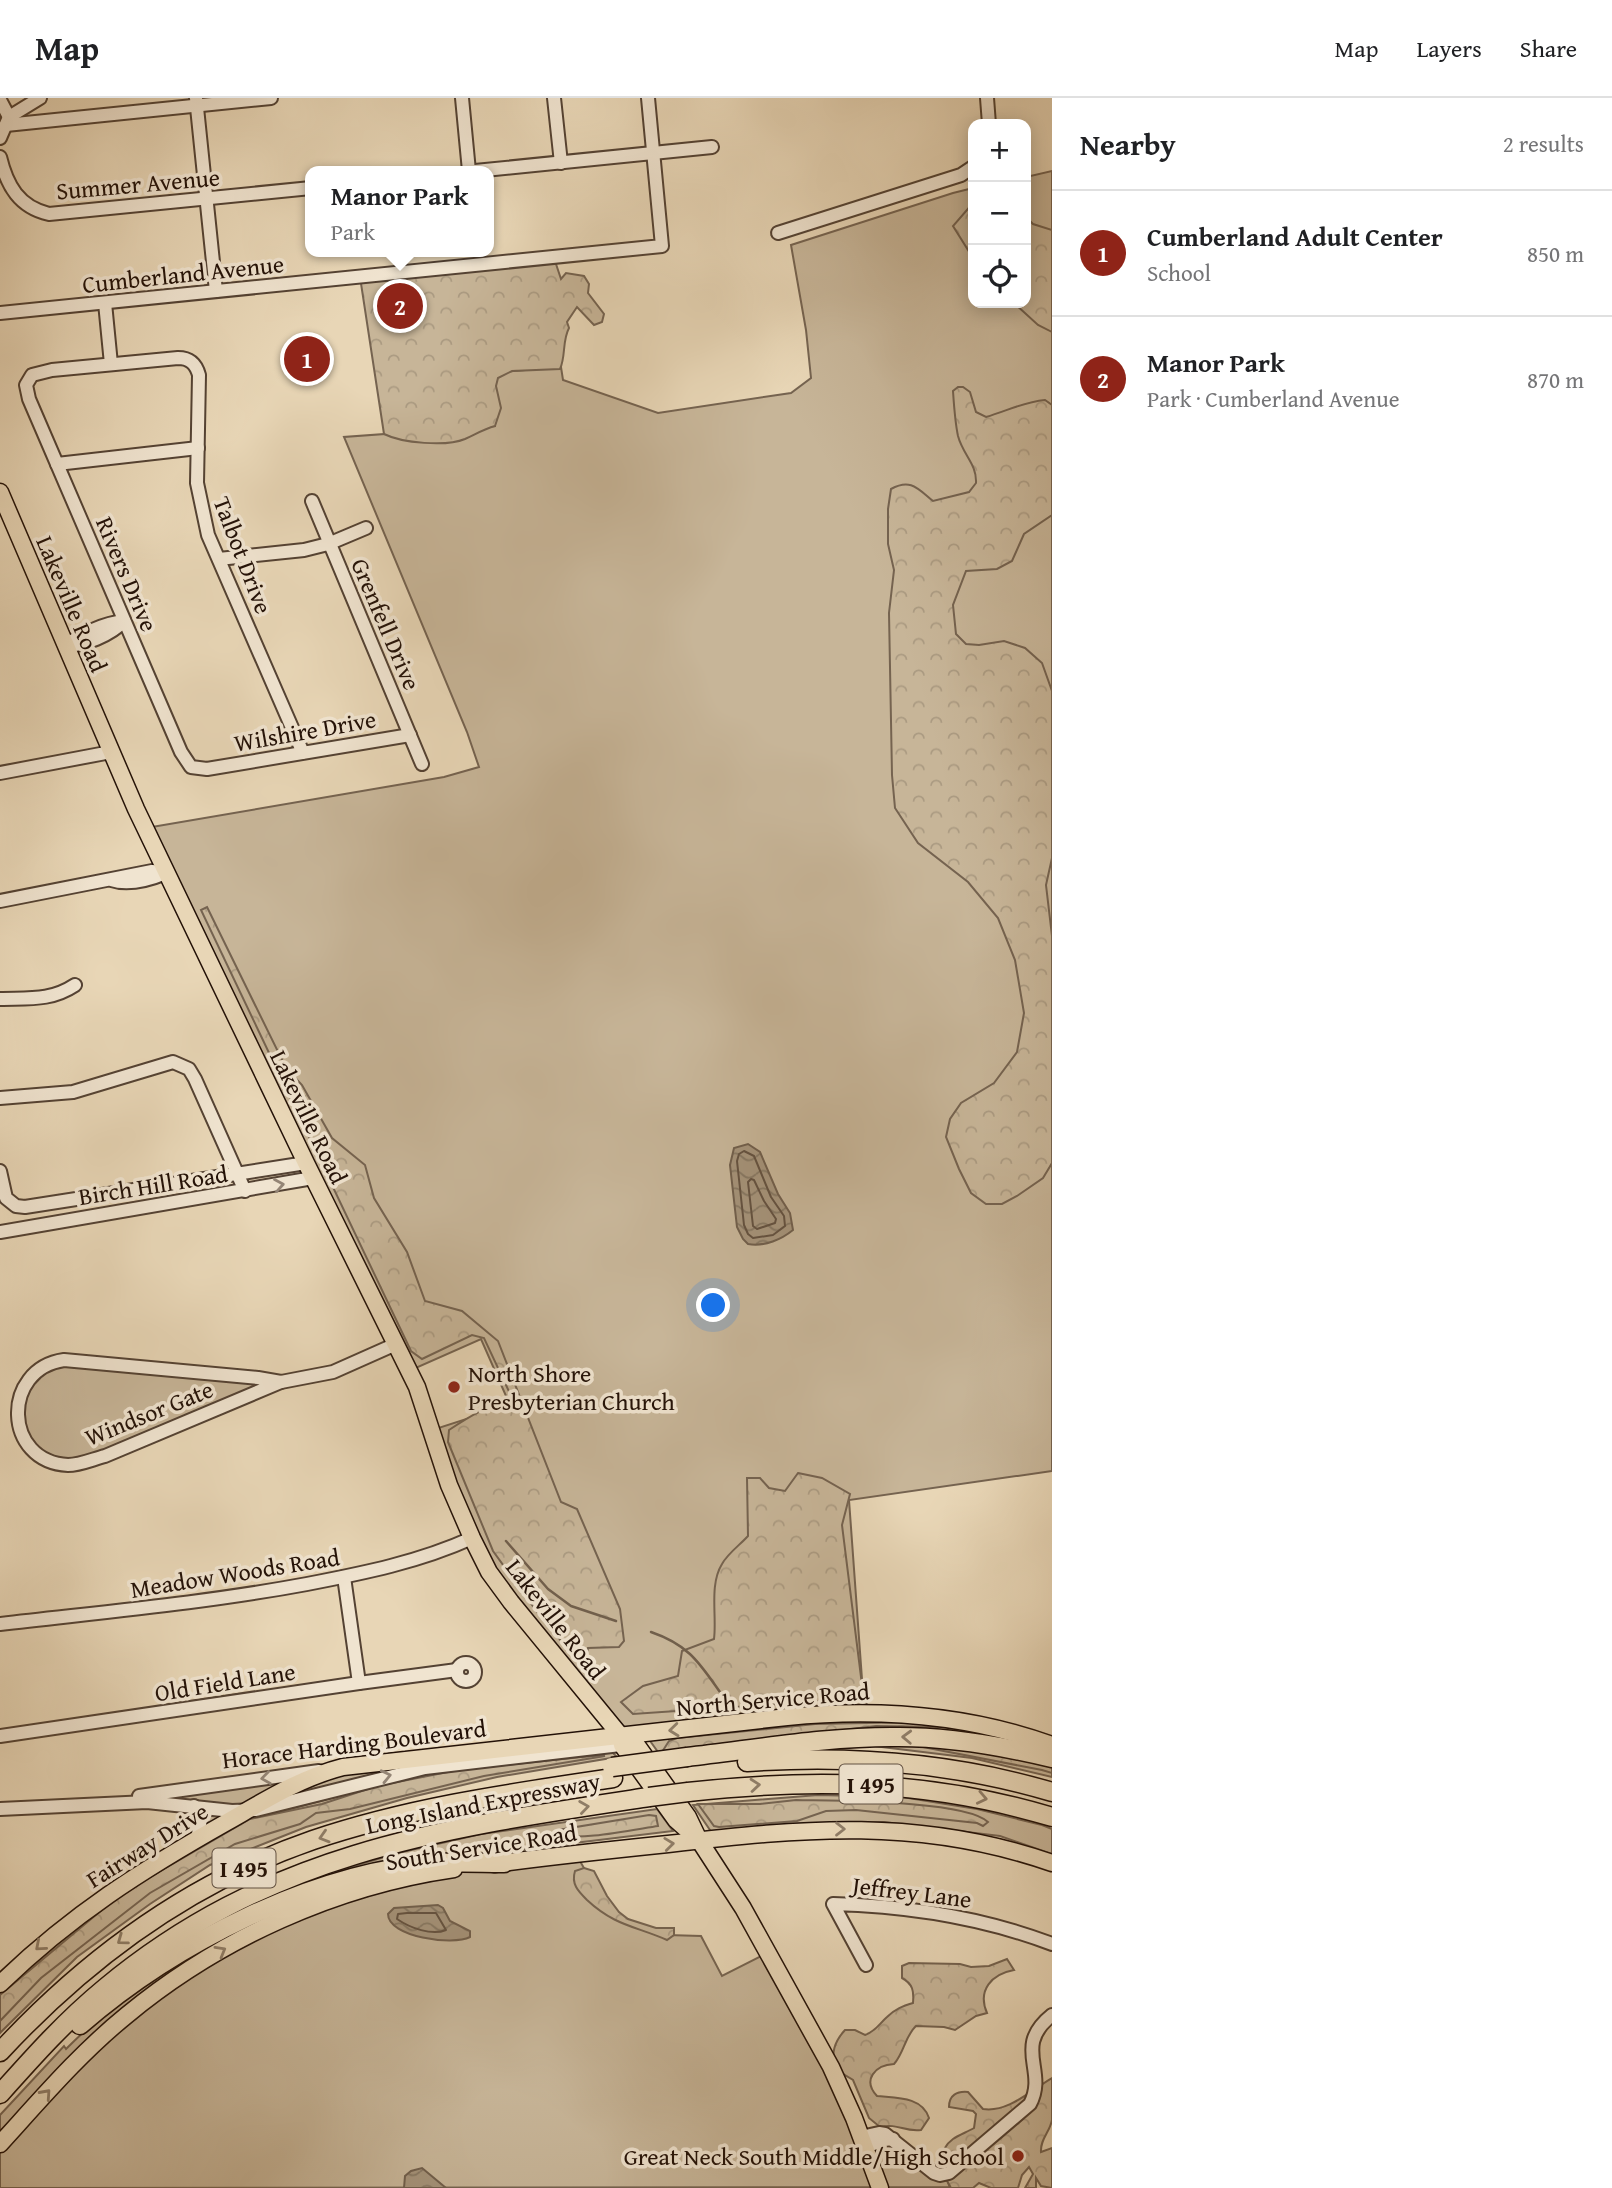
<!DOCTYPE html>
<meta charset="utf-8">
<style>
body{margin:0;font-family:"Gentium Book Plus",serif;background:#f2f2f2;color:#202124}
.controls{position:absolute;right:21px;top:21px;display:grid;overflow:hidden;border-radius:14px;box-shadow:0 4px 18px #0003}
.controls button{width:63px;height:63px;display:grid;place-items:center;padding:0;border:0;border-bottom:2px solid #e0e0e0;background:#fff;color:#202124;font:35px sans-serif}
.you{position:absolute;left:714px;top:1208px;width:24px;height:24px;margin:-18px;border:5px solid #fff;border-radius:50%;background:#1a73e8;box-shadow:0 0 0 10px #1a73e833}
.badge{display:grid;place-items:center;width:46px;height:46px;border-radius:50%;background:#8f2418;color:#fff;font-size:23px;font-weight:700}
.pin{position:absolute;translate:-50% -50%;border:4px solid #fff;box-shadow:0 2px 7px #0006}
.popup{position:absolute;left:305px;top:68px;width:189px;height:91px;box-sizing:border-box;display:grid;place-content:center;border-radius:14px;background:#fff;filter:drop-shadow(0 2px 5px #0005);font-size:23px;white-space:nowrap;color:#757577}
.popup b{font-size:26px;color:#202124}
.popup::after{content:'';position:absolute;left:50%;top:100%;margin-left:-14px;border:14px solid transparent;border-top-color:#fff}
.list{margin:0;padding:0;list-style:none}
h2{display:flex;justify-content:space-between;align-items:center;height:91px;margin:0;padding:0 28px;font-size:30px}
h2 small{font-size:23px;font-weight:400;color:#757577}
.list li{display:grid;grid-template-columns:46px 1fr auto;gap:21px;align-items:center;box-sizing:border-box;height:126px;padding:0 28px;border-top:2px solid #e0e0e0}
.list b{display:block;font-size:26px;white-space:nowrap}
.list p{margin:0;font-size:23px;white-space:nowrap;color:#757577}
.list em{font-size:23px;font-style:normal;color:#757577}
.icon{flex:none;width:38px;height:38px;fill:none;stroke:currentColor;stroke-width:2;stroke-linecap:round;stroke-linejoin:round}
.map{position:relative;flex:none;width:1052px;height:2090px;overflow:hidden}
header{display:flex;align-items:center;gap:42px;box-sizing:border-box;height:98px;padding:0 35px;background:#fff;border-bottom:2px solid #e0e0e0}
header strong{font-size:33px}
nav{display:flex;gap:38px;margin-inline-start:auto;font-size:24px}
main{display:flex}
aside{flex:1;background:#fff}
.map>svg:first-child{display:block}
</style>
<header>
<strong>Map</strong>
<nav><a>Map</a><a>Layers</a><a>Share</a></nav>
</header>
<main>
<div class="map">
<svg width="1052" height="2090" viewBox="0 0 1052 2090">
<defs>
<pattern id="forest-crowns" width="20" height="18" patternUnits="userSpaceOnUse" patternTransform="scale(1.75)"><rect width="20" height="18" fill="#c7b598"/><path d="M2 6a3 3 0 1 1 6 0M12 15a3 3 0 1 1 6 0" fill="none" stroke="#ab9b82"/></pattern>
<pattern id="water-waves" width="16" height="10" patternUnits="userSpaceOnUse" patternTransform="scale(1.75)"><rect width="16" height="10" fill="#a5937a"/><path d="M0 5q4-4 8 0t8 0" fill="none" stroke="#867762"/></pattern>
</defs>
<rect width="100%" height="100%" fill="#e8d6b6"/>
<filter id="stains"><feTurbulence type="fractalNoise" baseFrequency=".00286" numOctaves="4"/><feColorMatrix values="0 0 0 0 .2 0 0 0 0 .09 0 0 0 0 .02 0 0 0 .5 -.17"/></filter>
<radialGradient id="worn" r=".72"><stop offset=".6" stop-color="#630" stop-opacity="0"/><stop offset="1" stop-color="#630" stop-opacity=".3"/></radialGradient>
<!-- grass -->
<g fill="#c7b598" stroke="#756350" stroke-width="2">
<path d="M1052,73V1373L849,1402L863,1595L870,1614L620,1637L489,1474L432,1332L510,1307L481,1241L409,1273L146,730L444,679L479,669L467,634L344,339L495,328L491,275L561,269L563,282L658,315L791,295L811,280L806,232L791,147L953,95L973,90V205H1026V79Z"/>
<path d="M55,1264L281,1284L66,1367L26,1344L22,1294Z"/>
<path d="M804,1623H926L1013,1642L954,1633L907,1631L658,1654L648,1640Z"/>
<path d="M875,1642L1052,1663V1679L972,1660L849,1645Z"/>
<path d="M603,1654H612L617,1659L497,1679L407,1700L306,1729L210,1767L150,1806L77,1859L0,1935V1892L116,1795L253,1717L278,1714L439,1672Z"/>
<path d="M425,1670L277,1708L197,1741L200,1718L147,1696L334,1671Z"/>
<path d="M818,1697L902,1699L977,1711L1042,1727L1052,1731V1756L1000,1738L884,1724L793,1726L712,1735L693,1707Z"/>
<path d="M657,1711L673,1733L525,1751L350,1777L337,1773L398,1755L481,1736Z"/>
<path d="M577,1758L610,1815L667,1837L701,1838L722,1878L769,1854L863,2039L876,2036L945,2078L950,2089L0,2090V2049L81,1961L161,1893L313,1811L451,1774Z"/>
<path d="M291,1808C253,1828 213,1846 177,1870C110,1915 54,1975 0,2034V2017L64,1948L66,1951C106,1911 154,1876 203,1848C230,1832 262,1821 291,1808Z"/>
</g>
<!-- forest -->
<g fill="url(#forest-crowns)" stroke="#756350" stroke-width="2">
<path d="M973,105V160L953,128Z"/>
<path d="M1026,119L1033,126L1052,132V234L1038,227L1014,205H1026Z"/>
<path d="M555,163L561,181L566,175L584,178L589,186L588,195L604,216L602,224L594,227L577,209L567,224L569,230C562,243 566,258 560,271L512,273L498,280L496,288L501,310L495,328C484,331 476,336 465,341C446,349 402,345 384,336L360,179Z"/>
<path d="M958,289H963L970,294L976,314L986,319C1007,313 1023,304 1045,302L1052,307V417L1024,436L1012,463L997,471L966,473L953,507L956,536L966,546L979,547L1004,543L1025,550L1042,565L1052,593V760L1046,787L1052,838V1065L1043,1080L1017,1098L1002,1106H986L971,1095L959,1071L946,1039L950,1021L961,1005L994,985L1017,954L1024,915L1015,862L998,820L968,784L918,745L895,710L892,677L889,515L894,472L888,446V411L891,391C911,380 918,391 933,403L969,394L976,385C977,366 963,357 958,338C955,324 954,308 953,293Z"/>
<path d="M207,809L286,970L302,987L332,1040L365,1067L374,1100L407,1154L425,1203L462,1213L498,1243L561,1404L577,1411L620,1511L624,1543L619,1549L588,1550L584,1570L540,1518L493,1453L448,1344L449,1332C470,1318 488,1307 513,1302L484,1240L472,1237L422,1261L411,1253L201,812Z"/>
<path d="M798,1375L822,1380L850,1396L842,1427L863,1595L851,1601L633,1616L621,1604L643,1588L678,1578L682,1553L714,1541C717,1518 709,1487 722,1466C728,1455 740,1447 748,1438L747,1380H760L769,1390L785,1393Z"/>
<path d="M918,1624L941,1629L876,1628L662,1654L669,1643L677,1640L815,1626Z"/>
<path d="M933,1645L1052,1667V1675L1042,1672L923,1649L924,1647Z"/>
<path d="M591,1658H605L484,1678L350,1711L316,1715L300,1726L235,1746L150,1795L41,1880L0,1923V1897L121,1796L250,1721L322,1706L377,1688L458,1672Z"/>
<path d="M796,1702C833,1703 965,1702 988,1724L983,1728L977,1725L856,1712L826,1713L797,1723L719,1729L714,1728L698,1706H760Z"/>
<path d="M649,1717L656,1718L658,1728C637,1731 572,1745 557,1735L558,1732Z"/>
<path d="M584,1770L594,1773L607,1798L619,1814L628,1821L656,1830H674V1837L667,1842C635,1828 615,1828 587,1802C578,1793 571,1786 575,1773Z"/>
<path d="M1007,1861L1014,1872C992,1876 977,1892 987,1915L976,1918L955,1932L944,1929L916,1928C905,1938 904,1955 894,1966C875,1967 862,1982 877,1998C895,2000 922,1998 929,2020L921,2032C903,2034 899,2025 880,2029L869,2020L853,1982L835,1971C831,1955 834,1944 845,1932H855L865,1937C876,1933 879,1926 887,1919C895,1911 903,1908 913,1905C914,1893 913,1886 902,1880V1868L909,1865L960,1866L971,1869L989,1868Z"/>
<path d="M1052,1980C1052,1994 1052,2009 1052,2022C1050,2034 1040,2041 1041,2054L1052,2050V2090L1041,2088L1036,2080V2090H1025L1033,2076L1029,2069L1022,2077L1018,2090H991L979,2085L973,2090H951C942,2075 935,2054 953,2041C959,2037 967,2034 974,2030L976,2016L973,2013L949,2009C949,1997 957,1993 968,1994L983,2011C1008,2015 1031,1992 1052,1980Z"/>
</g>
<!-- water -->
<g fill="url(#water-waves)" stroke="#715f4c" stroke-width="2">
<path d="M748,1046L760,1054L778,1096L790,1115L793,1132C782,1141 765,1149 748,1146L743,1141L737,1129L730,1067L734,1050Z"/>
<path d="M438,1807L443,1810L450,1823L470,1833V1839C453,1848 388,1839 388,1816L394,1810Z"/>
<path d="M422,2070L446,2090H404L405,2078L411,2073Z"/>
</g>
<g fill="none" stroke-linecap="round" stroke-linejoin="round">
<!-- shore -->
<g stroke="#645240" stroke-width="2">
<path d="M744,1053L754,1058L771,1099L784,1118L785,1128L773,1137L753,1140L748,1136L744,1127L737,1063L739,1056Z"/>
<path d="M751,1081L754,1082L764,1103L776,1121L775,1125L757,1131L753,1128L748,1084Z"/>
<path d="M407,1815H436L446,1832C432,1838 410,1830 397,1821L398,1816Z"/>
</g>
<!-- stream -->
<g stroke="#715f4c" stroke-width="2.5">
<path d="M506,1443L548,1491L571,1508L616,1523"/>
<path d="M651,1534C692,1548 701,1568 725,1601"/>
</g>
<defs>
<g id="minor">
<path d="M196,0L216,193"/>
<path d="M462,0L469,73"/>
<path d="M554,0L561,65"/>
<path d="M987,0L989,26"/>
<path d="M0,2L9,19"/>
<path d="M6,27L271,0"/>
<path d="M0,40L9,19L40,0"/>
<path d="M0,59C7,88 19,109 49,116L311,90"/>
<path d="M475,73L712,49"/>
<path d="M778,135L961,77L973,69"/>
<path d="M105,205L111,266"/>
<path d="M0,215L662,148L648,0"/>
<path d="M57,366L198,350"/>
<path d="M312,403L422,666"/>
<path d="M219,461L304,452L328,446L366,430"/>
<path d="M124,523C111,537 84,548 65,548C80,536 105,525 124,523Z"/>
<path d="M303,655L208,437L197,385L199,277C196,266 190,260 178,260L52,272L32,277L26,287L29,301L181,654L191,669L207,671L410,637"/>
<path d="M0,675L111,654"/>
<path d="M0,803L152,773L166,775C149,782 129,788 111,782"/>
<path d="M0,901C29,900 51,903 75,887"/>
<path d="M0,1000L73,994L173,964L189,971L195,981L245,1093"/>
<path d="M0,1073L6,1100L16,1108L25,1109L306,1065"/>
<path d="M0,1134L313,1080"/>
<path d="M64,1262L258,1280L281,1284L105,1358C93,1361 80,1367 68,1367C3,1364 1,1271 64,1262Z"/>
<path d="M281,1284L333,1274L396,1246"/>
<path d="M344,1479L359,1585"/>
<path d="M0,1526C103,1514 205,1505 307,1486C364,1475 419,1464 472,1440"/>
<circle cx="466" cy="1574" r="9"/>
<path d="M0,1638L359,1585L457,1572"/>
<path d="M139,1698L319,1673"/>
<path d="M194,1708L201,1721L197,1741"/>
<path d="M0,1711L147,1704L232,1713L256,1712L425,1670L629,1646"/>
<path d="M866,1867L833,1806C908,1808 981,1819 1052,1846"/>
<path d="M861,2039L879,2035L885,2036L934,2075L940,2077L949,2075L1030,2006C1048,1972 1012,1949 1052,1917"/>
<path d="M865,2049L884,2042L893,2041"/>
</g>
<g id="major">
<path d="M0,394L136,711L306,1065L417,1289L449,1387L472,1440L489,1474L511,1504L620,1637L636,1646L688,1719L699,1742L743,1810L831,1969L854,2020L880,2090"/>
<path d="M620,1637L622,1647L676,1722L694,1738"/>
<path d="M494,1766C552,1758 610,1752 668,1746C803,1730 920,1719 1052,1765"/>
<path d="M0,1886C71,1817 142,1772 227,1724C264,1703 300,1680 343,1669L787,1619C877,1610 966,1616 1052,1647"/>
<path d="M0,2046C41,2001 80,1955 127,1917C219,1841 335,1788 454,1771"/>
</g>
<g id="highway">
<path d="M687,1659C757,1651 829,1638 899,1639C950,1639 1002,1648 1052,1660"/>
<path d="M747,1664C851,1657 952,1664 1052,1694"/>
<path d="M688,1694C814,1680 929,1682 1052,1719"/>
<path d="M80,1927C173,1846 315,1773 440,1765C461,1764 482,1765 504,1765"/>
<path d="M0,1954C87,1860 191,1784 313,1742C410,1709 512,1695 613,1680"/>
<path d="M0,1996C33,1959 66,1922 105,1890C270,1753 444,1730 649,1699"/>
</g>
</defs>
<!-- minor casing -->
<use href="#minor" stroke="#544233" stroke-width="16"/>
<!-- major casing -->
<use href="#major" stroke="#231107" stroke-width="19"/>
<!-- highway casing -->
<use href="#highway" stroke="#231107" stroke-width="21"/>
<!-- minor -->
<use href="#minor" stroke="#f0e4d0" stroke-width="12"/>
<!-- major -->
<use href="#major" stroke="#e8d6b6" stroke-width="16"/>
<!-- highway -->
<use href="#highway" stroke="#e8d6b6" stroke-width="18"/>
<defs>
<g id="highway-bridge">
<path d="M612,1669L687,1659"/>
<path d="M649,1699L688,1694"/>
</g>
</defs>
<!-- highway-bridge casing -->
<use href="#highway-bridge" stroke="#231107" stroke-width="21" stroke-linecap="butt"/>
<!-- highway-bridge -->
<use href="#highway-bridge" stroke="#e8d6b6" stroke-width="18"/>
</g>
<!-- one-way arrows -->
<defs><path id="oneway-chevron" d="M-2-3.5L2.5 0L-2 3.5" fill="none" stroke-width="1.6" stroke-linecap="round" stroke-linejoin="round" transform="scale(1.75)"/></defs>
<g stroke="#948576">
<use href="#oneway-chevron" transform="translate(279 1087) rotate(-10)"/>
<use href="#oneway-chevron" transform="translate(386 1678) rotate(-13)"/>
<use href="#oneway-chevron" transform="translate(266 1680) rotate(172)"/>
</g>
<g stroke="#8f7d67">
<use href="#oneway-chevron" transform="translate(674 1632) rotate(174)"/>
<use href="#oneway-chevron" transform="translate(907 1639) rotate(-178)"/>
<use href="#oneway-chevron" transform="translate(755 1687) rotate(-5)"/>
<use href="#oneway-chevron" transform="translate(982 1700) rotate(12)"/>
<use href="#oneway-chevron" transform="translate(584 1709) rotate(-8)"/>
<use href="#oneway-chevron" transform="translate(840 1731)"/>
<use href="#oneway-chevron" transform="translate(324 1739) rotate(163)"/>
<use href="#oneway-chevron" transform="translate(669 1746) rotate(-7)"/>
<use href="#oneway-chevron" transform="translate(122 1842) rotate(144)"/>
<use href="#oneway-chevron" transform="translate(40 1848) rotate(139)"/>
<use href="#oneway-chevron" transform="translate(221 1853) rotate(-30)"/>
<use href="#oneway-chevron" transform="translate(46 1996) rotate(-48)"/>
</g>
<!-- markers -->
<g fill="#8f2418" stroke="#f0e4d0" stroke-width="2.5">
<circle cx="454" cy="1289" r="7"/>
<circle cx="1018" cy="2058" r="7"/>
</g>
<g text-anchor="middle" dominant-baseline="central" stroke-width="7" stroke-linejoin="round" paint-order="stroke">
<!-- shield labels -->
<g fill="#f0e4d0" stroke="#605043" stroke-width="2">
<rect x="839.5" y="1666.5" width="63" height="39" rx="5"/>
<rect x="212.5" y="1750.5" width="63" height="39" rx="5"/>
</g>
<g font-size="23" font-weight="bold" fill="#231107">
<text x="871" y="1686">I 495</text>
<text x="244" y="1770">I 495</text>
</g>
<!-- street labels -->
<g font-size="24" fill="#231107" stroke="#f0e4d0">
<text transform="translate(138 86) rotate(-5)">Summer Avenue</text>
<text transform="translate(183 176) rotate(-6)">Cumberland Avenue</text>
<text transform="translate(243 457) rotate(69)">Talbot Drive</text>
<text transform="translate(127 476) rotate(67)">Rivers Drive</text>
<text transform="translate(72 506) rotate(67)">Lakeville Road</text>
<text transform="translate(386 526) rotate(67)">Grenfell Drive</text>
<text transform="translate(305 633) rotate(-10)">Wilshire Drive</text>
<text transform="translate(309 1019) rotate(64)">Lakeville Road</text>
<text transform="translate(153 1087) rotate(-9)">Birch Hill Road</text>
<text transform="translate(149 1315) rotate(-22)">Windsor Gate</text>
<text transform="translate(235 1475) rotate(-9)">Meadow Woods Road</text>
<text transform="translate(556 1521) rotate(52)">Lakeville Road</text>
<text transform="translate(225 1584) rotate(-9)">Old Field Lane</text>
<text transform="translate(773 1601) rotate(-5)">North Service Road</text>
<text transform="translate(354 1646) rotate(-7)">Horace Harding Boulevard</text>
<text transform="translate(483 1705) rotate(-11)">Long Island Expressway</text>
<text transform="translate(147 1747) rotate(-32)">Fairway Drive</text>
<text transform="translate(481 1749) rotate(-9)">South Service Road</text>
<text transform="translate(912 1794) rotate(7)">Jeffrey Lane</text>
</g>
<!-- poi labels -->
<g font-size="24" fill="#231107" stroke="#f0e4d0" text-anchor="start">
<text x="468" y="1275">North Shore<tspan x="468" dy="28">Presbyterian Church</tspan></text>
<text x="1004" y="2058" text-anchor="end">Great Neck South Middle/High School</text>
</g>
</g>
<rect width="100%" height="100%" filter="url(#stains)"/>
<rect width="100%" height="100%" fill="url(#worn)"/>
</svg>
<div class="controls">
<button>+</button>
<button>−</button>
<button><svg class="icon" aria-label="locate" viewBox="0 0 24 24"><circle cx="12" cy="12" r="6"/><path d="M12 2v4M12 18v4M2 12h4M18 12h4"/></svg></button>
</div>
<div class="you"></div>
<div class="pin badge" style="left:307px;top:261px">1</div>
<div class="pin badge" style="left:400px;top:208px">2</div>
<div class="popup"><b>Manor Park</b>Park</div>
</div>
<aside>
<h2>Nearby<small>2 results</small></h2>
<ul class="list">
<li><span class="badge">1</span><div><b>Cumberland Adult Center</b><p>School</p></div><em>850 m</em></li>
<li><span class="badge">2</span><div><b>Manor Park</b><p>Park · Cumberland Avenue</p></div><em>870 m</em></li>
</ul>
</aside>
</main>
